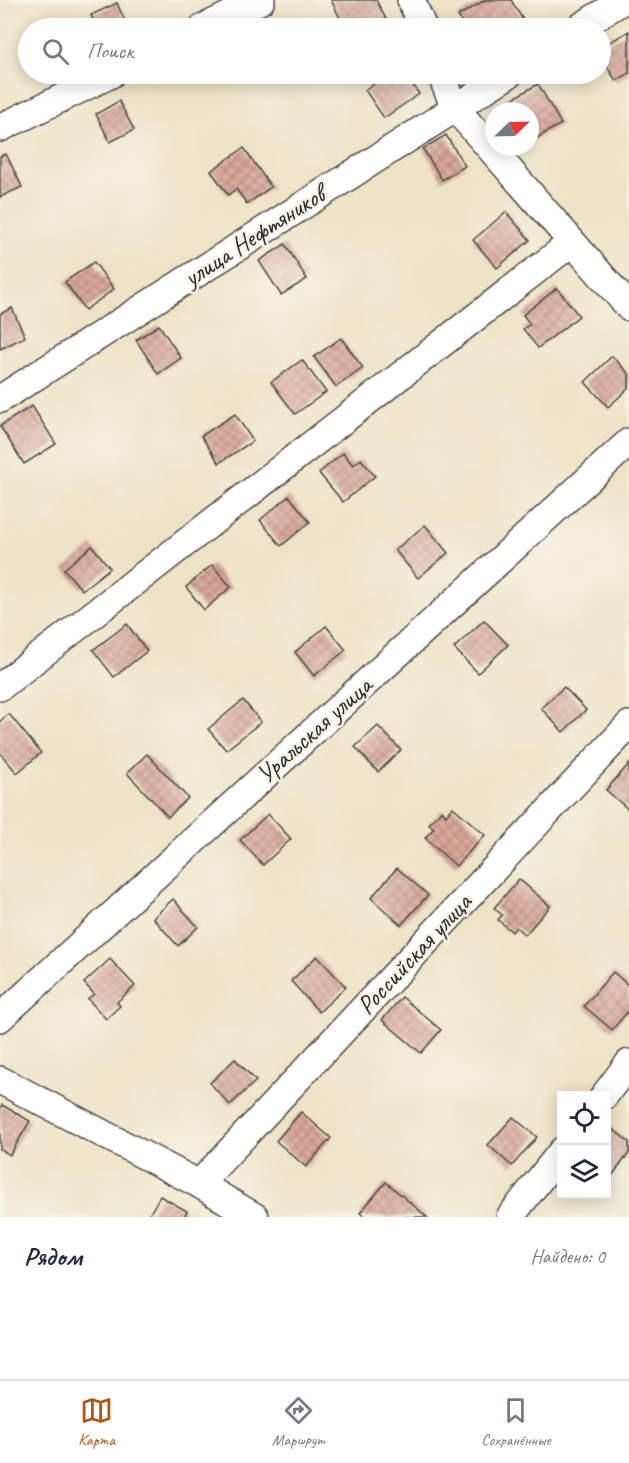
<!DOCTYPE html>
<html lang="ru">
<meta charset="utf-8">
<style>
body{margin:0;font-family:Caveat,sans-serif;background:#f6f6f7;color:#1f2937}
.controls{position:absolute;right:18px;bottom:18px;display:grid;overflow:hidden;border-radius:0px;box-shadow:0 3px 15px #0003}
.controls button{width:54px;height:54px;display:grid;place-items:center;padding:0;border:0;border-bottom:2px solid #e0e1e3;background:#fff;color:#1f2937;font:30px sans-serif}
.compass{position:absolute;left:485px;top:102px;width:54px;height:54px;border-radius:50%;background:#fff;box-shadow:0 3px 15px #0003;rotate:67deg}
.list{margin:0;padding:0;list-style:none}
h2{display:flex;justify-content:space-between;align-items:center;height:78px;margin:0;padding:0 24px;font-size:26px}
h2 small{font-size:20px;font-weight:400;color:#747a83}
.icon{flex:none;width:33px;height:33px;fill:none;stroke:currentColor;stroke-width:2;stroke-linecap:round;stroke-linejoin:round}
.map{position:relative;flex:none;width:629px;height:1217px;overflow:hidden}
.search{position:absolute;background:#fff;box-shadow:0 3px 15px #0003;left:18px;right:18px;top:18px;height:66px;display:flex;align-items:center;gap:15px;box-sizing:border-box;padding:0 21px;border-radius:33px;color:#747a83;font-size:22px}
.sheet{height:162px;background:#fff}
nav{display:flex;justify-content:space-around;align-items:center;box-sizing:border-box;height:84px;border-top:2px solid #e0e1e3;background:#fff;font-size:16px;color:#747a83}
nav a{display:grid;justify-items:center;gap:3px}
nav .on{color:#b45309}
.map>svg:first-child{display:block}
</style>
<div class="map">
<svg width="629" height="1217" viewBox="0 0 629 1217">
<defs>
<pattern id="building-cross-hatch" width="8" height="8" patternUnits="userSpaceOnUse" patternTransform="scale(1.5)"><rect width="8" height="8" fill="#d9a999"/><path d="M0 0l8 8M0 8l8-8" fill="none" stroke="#b08a7d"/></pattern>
</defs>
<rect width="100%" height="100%" fill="#f7f3e8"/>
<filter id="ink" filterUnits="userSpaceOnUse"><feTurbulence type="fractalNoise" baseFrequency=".0167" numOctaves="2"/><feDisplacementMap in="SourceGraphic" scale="12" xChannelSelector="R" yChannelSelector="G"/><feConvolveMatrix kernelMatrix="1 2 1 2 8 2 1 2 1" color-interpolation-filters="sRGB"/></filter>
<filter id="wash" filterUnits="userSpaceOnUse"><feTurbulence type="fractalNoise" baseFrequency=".008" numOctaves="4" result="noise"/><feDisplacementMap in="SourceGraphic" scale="24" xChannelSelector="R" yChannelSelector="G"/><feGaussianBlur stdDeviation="1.35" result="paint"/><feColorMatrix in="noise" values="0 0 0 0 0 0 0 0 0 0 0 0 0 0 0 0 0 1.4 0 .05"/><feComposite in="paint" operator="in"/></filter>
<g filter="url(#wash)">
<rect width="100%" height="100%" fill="#ede3c5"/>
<g id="blocks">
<!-- building -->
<g fill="url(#building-cross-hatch)">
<path d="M331,0H376L387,21L373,28H345Z"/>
<path d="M485,0H511L528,28H465L458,16Z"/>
<path d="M117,3L128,28H97L91,15Z"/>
<path d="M629,31V73L616,81L600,55V48Z"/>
<path d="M389,74H406L419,94L384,118L365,90Z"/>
<path d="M538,84L561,124L530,142V111H513L507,102Z"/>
<path d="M119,101L134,130L110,142L96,114Z"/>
<path d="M446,135L465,166L442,180L423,149Z"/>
<path d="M244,148L271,187L247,204L236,189L228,195L211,171Z"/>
<path d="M6,154L22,187L0,197V156Z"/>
<path d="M506,212L530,240L497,268L473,240Z"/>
<path d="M285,244L307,279L281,295L259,261Z"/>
<path d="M94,262L114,289L85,310L65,282Z"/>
<path d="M557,288L579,316L538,348L523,329L530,324L523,315Z"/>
<path d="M12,308L25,337L0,349V314Z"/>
<path d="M159,325L181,358L158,374L136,340Z"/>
<path d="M341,338L363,368L336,387L314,357Z"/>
<path d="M612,356L629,374V388L608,407L585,382Z"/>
<path d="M302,360L326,392L295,414L271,382Z"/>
<path d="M32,406L56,444L24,464L0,426Z"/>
<path d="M235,414L253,441L219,463L201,436Z"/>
<path d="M343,453L353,465L361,459L375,476L343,502L319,473Z"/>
<path d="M289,496L310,522L281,546L260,520Z"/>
<path d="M425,525L448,553L418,578L395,550Z"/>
<path d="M92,546L110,568L82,590L64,569Z"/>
<path d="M212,565L231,587L204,610L186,587Z"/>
<path d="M484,620L508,645L478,673L454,648Z"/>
<path d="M127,624L147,651L114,677L93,650Z"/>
<path d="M326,626L346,650L314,676L295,652Z"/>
<path d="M564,687L586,710L563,732L541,708Z"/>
<path d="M243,700L261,722L226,750L208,729Z"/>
<path d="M9,714L41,753L17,773L0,753V721Z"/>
<path d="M378,726L401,750L378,772L355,747Z"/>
<path d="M147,754L188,798L168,817L127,773Z"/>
<path d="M629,764V810L606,790Z"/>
<path d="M453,807L485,835L456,866L425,838L434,828L429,824L442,810L446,815Z"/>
<path d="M268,814L291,839L263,865L240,840Z"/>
<path d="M397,868L428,895L401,925L371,898Z"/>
<path d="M519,879L550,906L525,935L516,927L512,932L498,920L502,915L494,908Z"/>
<path d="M173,899L198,927L178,946L153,918Z"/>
<path d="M317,956L346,987L319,1012L291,981Z"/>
<path d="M110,959L135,986L117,1002L120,1006L106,1019L88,999L94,994L84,983Z"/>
<path d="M613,972L629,986V1010L612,1030L584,1006Z"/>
<path d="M402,997L441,1030L421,1053L382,1020Z"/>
<path d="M235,1059L256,1081L230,1105L210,1083Z"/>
<path d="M2,1105L30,1121L10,1155L0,1149V1109Z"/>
<path d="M301,1112L331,1138L306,1167L276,1141Z"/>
<path d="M513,1117L537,1137L512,1166L488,1145Z"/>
<path d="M610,1127L629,1142V1153L611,1177L606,1174V1131Z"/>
<path d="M386,1182L427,1217H365L360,1213Z"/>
<path d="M160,1196L187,1211L184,1217H148Z"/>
</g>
</g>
</g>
<g filter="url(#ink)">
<use href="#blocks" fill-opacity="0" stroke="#484742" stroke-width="1.5"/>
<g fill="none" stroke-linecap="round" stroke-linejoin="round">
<defs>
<g id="minor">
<path d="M411,0L423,28"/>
<path d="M203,28L261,0"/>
<path d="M579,28L623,0"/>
<path d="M441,74L455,108L629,307"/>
<path d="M0,128L111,74"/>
<path d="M0,399L509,74"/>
<path d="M0,687L571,243"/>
<path d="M0,1018L629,442"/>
<path d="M0,1080L199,1184L255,1217"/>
<path d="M604,1096L629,1063"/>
<path d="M199,1184L629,725"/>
<path d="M510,1217L562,1151"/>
</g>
</defs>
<!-- minor casing -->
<use href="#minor" stroke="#484742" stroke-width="30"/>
<!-- minor -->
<use href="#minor" stroke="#fff" stroke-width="27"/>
</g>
</g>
<g text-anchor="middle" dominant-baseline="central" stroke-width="5" stroke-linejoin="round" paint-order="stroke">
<!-- street labels -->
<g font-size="26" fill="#2b2b2b" stroke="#f7f3e8">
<text transform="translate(254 236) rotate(-33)">улица Нефтяников</text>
<text transform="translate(314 730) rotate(-42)">Уральская улица</text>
<text transform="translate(414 954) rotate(-47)">Российская улица</text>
</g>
</g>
</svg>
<div class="controls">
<button><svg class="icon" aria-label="locate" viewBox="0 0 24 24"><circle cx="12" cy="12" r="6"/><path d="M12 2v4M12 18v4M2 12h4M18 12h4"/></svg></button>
<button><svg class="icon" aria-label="layers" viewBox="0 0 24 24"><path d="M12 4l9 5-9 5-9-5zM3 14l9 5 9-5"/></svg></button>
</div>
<svg class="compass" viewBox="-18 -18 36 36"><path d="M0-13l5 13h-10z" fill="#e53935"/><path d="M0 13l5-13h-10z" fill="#747a83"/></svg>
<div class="search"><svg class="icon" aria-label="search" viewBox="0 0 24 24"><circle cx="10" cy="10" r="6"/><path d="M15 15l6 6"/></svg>Поиск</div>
</div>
<section class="sheet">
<h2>Рядом<small>Найдено: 0</small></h2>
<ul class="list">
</ul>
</section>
<nav>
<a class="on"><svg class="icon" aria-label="map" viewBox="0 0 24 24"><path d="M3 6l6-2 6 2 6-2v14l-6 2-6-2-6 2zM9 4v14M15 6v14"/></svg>Карта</a>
<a><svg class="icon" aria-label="directions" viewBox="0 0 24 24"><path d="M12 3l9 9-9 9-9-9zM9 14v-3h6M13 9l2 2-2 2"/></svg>Маршрут</a>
<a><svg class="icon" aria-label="saved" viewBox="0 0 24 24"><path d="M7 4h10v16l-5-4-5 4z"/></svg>Сохранённые</a>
</nav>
